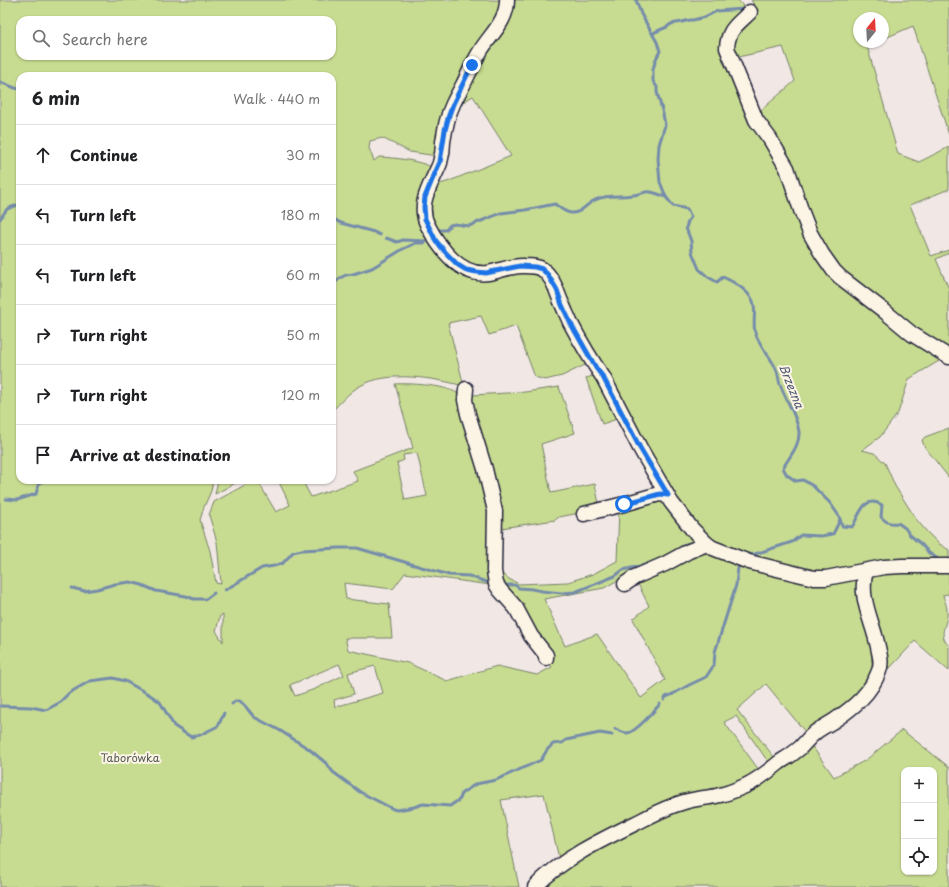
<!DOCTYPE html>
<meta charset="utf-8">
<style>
body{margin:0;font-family:"Playpen Sans",sans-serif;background:#f6f6f6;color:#202124}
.controls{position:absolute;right:12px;bottom:12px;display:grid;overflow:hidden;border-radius:8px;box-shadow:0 1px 3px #0004}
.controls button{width:36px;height:36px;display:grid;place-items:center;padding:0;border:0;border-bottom:1px solid #e0e0e0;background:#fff;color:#202124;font:20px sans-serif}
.compass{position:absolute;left:853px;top:12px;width:36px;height:36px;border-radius:50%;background:#fff;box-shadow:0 1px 3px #0004;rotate:18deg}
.stop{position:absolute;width:12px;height:12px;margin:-9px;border:3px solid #1a73e8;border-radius:50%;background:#fff}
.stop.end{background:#1a73e8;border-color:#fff;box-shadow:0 1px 4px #0008}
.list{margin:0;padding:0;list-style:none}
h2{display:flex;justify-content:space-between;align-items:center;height:52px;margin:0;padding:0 16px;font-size:17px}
h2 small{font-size:13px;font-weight:400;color:#757577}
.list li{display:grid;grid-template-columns:26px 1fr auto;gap:12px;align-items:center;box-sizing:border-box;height:60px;padding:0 16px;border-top:1px solid #e0e0e0}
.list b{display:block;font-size:15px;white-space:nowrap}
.list em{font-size:13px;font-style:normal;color:#757577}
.icon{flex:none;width:22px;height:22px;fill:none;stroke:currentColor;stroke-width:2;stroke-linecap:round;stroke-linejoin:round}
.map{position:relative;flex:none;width:949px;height:887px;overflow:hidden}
.search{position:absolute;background:#fff;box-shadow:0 1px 3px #0004;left:16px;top:16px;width:320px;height:44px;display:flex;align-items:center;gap:10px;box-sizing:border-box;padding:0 14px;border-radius:12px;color:#757577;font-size:15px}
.panel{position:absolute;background:#fff;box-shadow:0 1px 3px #0004;left:16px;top:72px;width:320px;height:412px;border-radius:12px}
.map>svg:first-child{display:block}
</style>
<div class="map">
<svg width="949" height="887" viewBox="0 0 949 887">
<rect width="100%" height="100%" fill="#f1e8e5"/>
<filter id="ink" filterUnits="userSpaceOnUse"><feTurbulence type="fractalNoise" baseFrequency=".025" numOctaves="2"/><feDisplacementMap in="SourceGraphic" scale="8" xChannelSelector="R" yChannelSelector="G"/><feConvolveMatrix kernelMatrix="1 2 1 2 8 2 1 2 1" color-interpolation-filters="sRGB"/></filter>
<g filter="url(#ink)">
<!-- green -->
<g fill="#c8dc91" stroke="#757f66" fill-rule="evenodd">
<path d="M0,0H504L437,156L410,152L382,138L370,141L369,148L374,161L379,157C397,158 417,160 434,168L421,202L457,271L521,270L541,273L586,360L585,365L562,376L545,380L535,377L516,326L489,335L481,316L448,323L464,386C434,378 388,370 360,386C350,391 340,403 332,411V76H20V480H213L211,491L204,507L200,520L210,551L216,583L221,584L217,542L209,515L214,502L254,480H269L260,485L276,512L290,505L278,480H302L311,497L358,481L353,471L413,448L395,384C409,383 445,385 457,393L490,504V585L405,573L393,589L344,583L346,599L389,604L392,638H345L348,650L408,663L447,681L497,666L537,675L552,667L547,661L507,592L499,575H504L509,579L519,584L568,582L593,574L617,561L619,508L661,495L698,542L632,572L604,588L544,599L565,646L597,634L641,698L665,680L633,619L649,606L636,580L703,552L722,556L733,561L855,577L859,580L877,662L863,693L806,733L766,684L737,710L778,762L744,783L703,794L560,863L544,794L501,800L519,887H0ZM20,20H332V56H20ZM417,453L427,496L405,500L397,463L404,460L403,455ZM223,614V642L216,631L220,616ZM339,664L344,675L315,689L295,696L290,685ZM375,666L383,693L335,707L334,700L354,694L348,673ZM736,716L769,763L759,770L724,722Z"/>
<path d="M510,0H738L743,6L721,42V53L723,62L774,157L824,265L944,358L909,379L898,413L880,437L862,450L874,453L885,463L895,486L916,519L927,532L938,543L949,550V562L818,574L722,549L689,521L586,342L553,272L482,270L466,267L439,238L427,207L435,185L447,182L511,156L473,96L455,107Z"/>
<path d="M751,0H949V135L913,26L883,39V18H859V42H876L867,46L898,154L919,162L949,147V189L910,205L931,256L949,250V253L936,259L949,289V352L925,338L845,272H841L831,261L758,114L760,111L795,81L783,47L734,58L731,44L755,9L753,3Z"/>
<path d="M593,376L597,378L620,418L602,424L586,378Z"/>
<path d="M559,387L575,433L541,444L551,493L595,484L600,509L559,517L555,520L501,528L469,399L472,395L525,392Z"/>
<path d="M949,428V478L924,446L922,440L925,437Z"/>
<path d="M218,480H241L215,494Z"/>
<path d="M876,572H949V595L947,594L943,595C944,600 947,605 947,610C949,624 936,633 949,646V671L915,641L889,669L886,661L868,584L871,577Z"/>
<path d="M902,730L949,767V887H541L560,870L676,808L706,801L809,742L834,777L866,760ZM904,770H934V872H904Z"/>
</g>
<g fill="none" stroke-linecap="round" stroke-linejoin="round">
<!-- stream -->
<g stroke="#758cab" stroke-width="3">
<path d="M636,0L641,14L657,42L660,51L656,59L653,69V81L657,87V92L663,114L665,125L659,145L658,159L660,182L666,197L673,206L687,209L691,217L688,221L686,228L691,241L692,252L699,269L708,277L717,282L723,277C734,282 746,289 752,299C758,308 751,325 756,335C761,348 771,357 776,369C779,374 778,379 780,384C786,401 797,415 799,432C800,446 789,457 783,468L787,475L796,481L803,480L813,486L830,503L839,516L842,526L852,527C860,515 863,494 882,505L881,517C887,523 890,524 898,523L905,528L910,535L922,545L929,553L941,561"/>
<path d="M653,34L655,32L667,27L671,24L682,22L690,20H693L705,17L717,11L744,9L746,8"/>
<path d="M0,82L15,88L20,89"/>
<path d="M332,218L341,223L374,232L380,235"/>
<path d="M0,219L7,209L20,204"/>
<path d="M437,233L439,230H446L450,225L455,224L469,226L501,213L525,210L555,204C560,208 564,212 571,213C580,214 586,205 593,201C607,193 623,198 639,194C643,193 646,191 651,192C656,193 661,195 666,197"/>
<path d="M386,238L397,242L403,240L427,241"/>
<path d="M332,286L340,278L346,275L353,274L372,268L403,249L416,243H424L430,239"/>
<path d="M6,499L17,500L36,494L39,483L45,480"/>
<path d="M680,548L686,544L691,543"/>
<path d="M745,555L755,554L792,542L801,535L821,536L833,534L840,520"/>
<path d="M502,585H515L519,588L532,589L542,591L562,593L575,592L615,576L623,570L649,564"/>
<path d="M72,588L84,591L97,589L115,584L130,582L142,585L156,591L186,596L194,599H206L214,593"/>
<path d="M225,590L262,568L274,566L283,563L293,552L302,550L339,548H357L418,566L449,575L469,576L492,584"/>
<path d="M664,700L666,697L673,694L689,685L706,677L714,665L715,652L736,585L738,568L740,564"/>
<path d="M232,704L235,701H240L245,706L254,717L279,730L309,749L327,764L333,772L360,792L393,809L397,810L414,807L423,804L450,806L460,799L462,793L476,784L496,780L541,760L547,750L553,744L562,743L566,740L590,735L600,733L612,735"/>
<path d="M0,706L31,707L46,710L59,703L69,693L90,681L113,678L125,681L150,695L160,702L174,726L191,737L200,735L218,726L224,713"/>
<path d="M615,729C619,730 623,733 627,733C635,733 655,710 660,704"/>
</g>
<defs>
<g id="minor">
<path d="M507,0C507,21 491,34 481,50C474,61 469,73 463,85C460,91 456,97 453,104C447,116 445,129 443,142C443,149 442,156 440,163C432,184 416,203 428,226C439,247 460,277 488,273C500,271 512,265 524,266C530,266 537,266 542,269C554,277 557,294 563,306C565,311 568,317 570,322C580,341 591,360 603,377L640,448L671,502L692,529L707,544L713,548L749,562L814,578H826L884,567L902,566H949"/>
<path d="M750,12C737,25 728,29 727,48L756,120L770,139L787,168L801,210L810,233L822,254L834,271L840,277L883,310L912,334L949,357"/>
<path d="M466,389L465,400L468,414L485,469L495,511L494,571L496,584L500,590L516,608L531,636L546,655V658"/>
<path d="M584,514L624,504L659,494L667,495"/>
<path d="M625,584L635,577L665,564L689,551L707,544"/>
<path d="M535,887C560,860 601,840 634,824C650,816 666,807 684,802C694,799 706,798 716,796C726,794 736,790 745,786C758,780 769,771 780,762C787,758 794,753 800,748C806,742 810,736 817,731C823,727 829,724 835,720C854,707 871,693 879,671C882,663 880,656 878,647C873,622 858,597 866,571"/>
</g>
</defs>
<!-- minor casing -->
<use href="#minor" stroke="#22223b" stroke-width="17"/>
<!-- minor -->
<use href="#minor" stroke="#fcf5e5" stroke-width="14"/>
</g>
</g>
<g fill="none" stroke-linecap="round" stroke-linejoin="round" filter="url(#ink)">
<!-- route -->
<path stroke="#1a73e8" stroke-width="5" d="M472,65L453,104L449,115L445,130L440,162L432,180L425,197L424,207L425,219L436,241L447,254L458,265L466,270L477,272L486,273L520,266L535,267L542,269L548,275L557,290L562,305L571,324L596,368L603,377L640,448L668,495L660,494L624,504"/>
</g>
<g text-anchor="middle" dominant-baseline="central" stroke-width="4" stroke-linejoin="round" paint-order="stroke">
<!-- park labels -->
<g font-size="11" fill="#545a55" stroke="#fcf5e5">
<text x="130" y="757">Taborówka</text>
</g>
<!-- water labels -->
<g font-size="12" font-style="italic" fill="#4b5773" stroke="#fcf5e5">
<text transform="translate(792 386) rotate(68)">Brzezna</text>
</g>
</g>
</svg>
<div class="controls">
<button>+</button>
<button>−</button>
<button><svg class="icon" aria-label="locate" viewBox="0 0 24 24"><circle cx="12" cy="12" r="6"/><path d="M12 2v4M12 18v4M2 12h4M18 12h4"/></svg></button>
</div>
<svg class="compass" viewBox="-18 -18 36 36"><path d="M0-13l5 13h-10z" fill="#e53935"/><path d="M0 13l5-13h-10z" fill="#757577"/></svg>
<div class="stop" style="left:624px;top:504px"></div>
<div class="stop end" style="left:472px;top:65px"></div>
<div class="search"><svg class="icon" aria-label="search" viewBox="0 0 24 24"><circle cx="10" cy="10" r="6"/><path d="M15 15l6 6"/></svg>Search here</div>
<section class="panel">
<h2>6 min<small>Walk · 440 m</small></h2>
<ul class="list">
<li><svg class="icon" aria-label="ahead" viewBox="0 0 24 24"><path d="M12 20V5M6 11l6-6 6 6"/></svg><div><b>Continue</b></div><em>30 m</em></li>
<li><svg class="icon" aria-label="left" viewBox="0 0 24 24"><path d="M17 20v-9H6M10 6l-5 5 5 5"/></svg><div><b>Turn left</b></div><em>180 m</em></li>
<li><svg class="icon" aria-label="left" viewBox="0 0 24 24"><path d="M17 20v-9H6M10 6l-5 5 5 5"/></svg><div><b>Turn left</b></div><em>60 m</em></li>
<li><svg class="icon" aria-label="right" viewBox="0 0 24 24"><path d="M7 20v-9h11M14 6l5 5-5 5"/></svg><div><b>Turn right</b></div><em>50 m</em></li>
<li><svg class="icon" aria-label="right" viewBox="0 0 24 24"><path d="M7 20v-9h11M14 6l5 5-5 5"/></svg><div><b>Turn right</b></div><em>120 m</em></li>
<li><svg class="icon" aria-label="arrive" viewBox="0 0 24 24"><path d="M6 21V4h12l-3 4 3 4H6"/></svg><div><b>Arrive at destination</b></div></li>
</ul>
</section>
</div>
